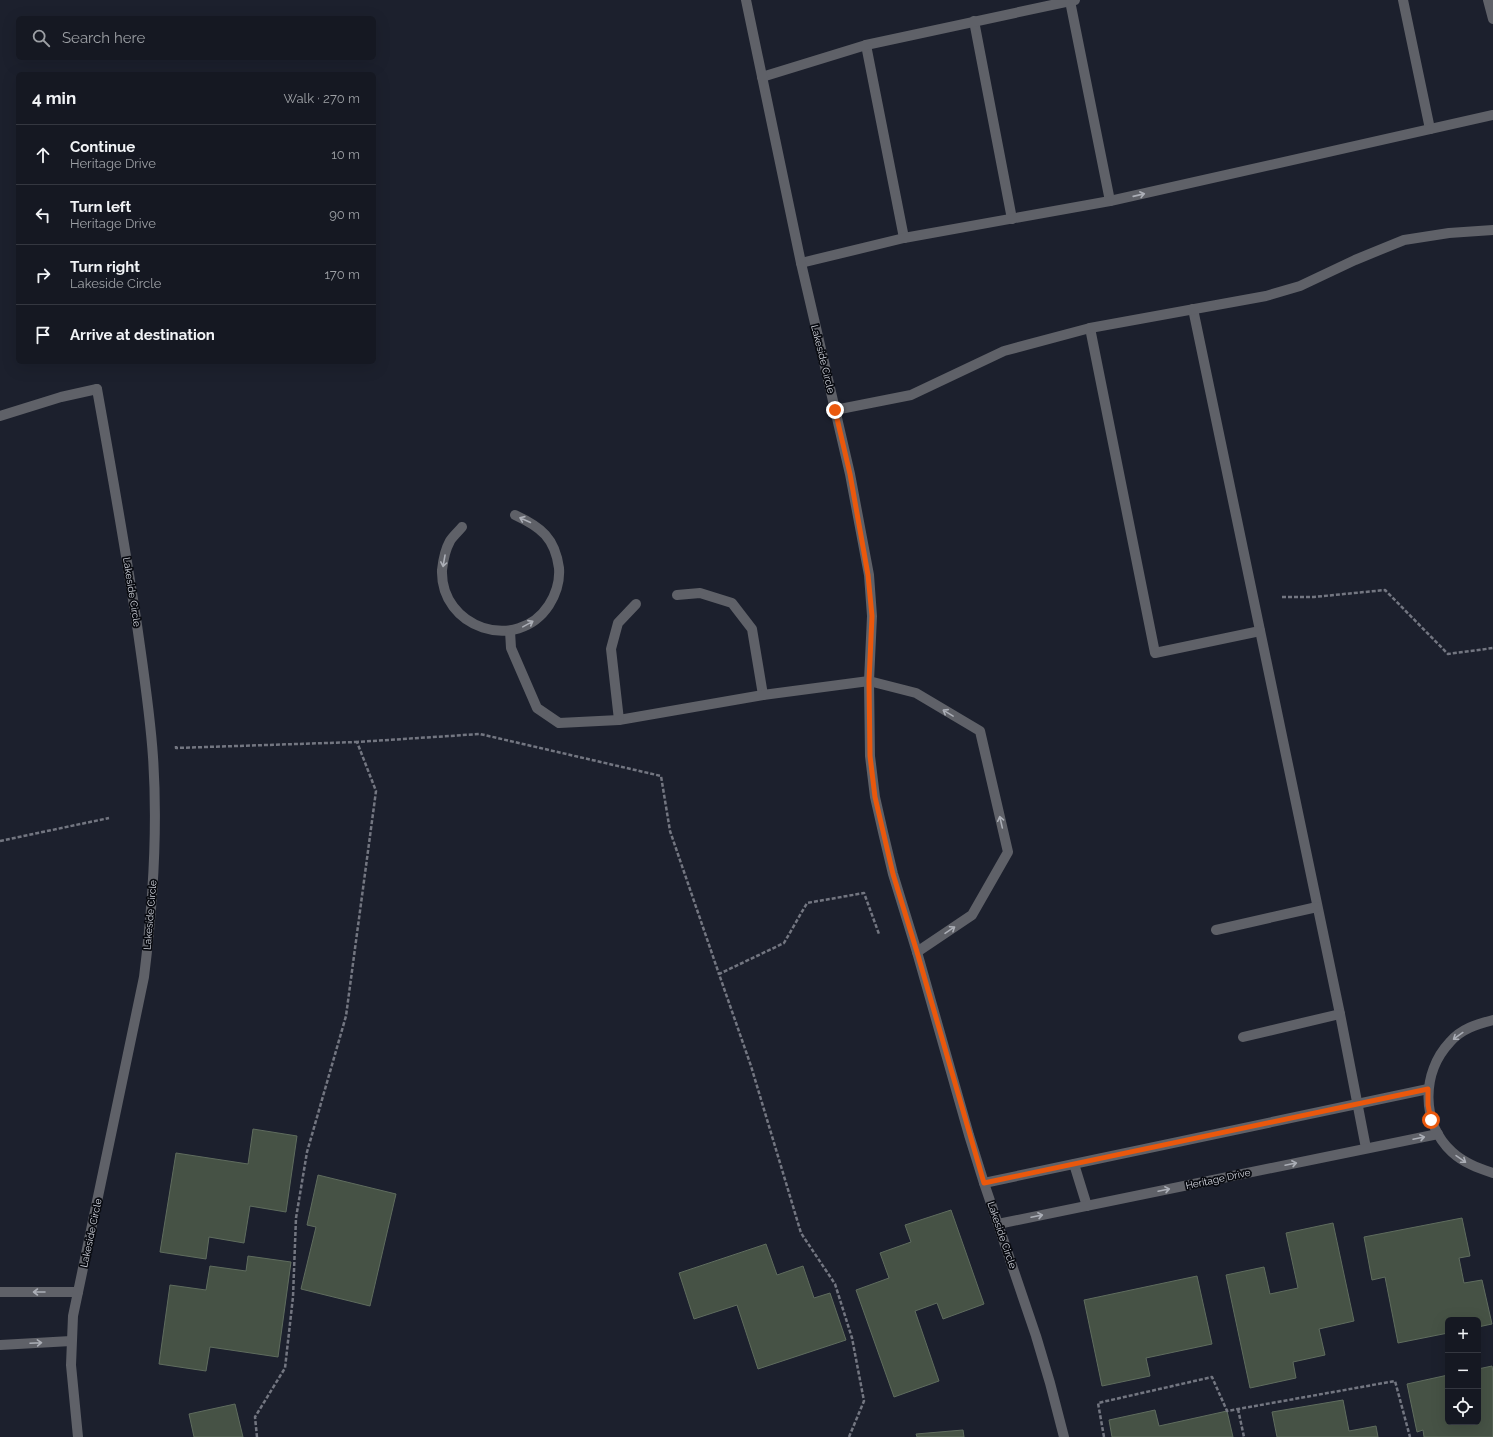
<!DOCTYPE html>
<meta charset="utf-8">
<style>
body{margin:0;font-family:Raleway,sans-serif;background:#22252f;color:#f1f3f6}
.controls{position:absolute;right:12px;bottom:12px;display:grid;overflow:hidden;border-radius:6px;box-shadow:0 4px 16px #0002}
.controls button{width:36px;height:36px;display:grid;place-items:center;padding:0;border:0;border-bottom:1px solid #343740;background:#151822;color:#f1f3f6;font:20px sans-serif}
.stop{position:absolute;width:12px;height:12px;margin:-9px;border:3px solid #ea580c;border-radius:50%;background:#fff}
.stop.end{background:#ea580c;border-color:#fff;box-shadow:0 1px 4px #0008}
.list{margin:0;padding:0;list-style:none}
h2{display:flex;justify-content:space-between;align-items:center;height:52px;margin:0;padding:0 16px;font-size:17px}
h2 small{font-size:13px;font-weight:400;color:#9da0a5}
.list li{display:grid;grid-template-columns:26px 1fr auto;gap:12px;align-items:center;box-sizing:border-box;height:60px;padding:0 16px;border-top:1px solid #343740}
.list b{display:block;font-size:15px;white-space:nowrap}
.list p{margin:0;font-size:13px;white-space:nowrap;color:#9da0a5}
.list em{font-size:13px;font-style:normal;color:#9da0a5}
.icon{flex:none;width:22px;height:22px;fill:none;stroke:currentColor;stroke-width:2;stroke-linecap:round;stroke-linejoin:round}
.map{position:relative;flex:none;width:1493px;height:1437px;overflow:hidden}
.search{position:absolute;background:#151822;box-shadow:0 4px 16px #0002;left:16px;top:16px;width:360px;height:44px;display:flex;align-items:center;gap:10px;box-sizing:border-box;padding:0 14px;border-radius:6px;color:#9da0a5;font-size:15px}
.panel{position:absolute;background:#151822;box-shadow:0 4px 16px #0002;left:16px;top:72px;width:360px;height:292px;border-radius:6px}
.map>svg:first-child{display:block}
</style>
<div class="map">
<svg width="1493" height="1437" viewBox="0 0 1493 1437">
<rect width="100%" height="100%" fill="#1c202d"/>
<!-- building -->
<g fill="#465245" stroke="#5f6c5e">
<path d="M253,1129L297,1136L286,1212L250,1206L244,1243L209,1237L206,1259L160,1252L176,1153L248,1164Z"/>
<path d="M318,1175L396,1194L370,1306L301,1289L316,1227L307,1225Z"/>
<path d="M951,1210L984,1304L943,1319L937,1303L915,1311L939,1381L894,1397L856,1290L889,1278L880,1253L911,1242L905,1225Z"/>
<path d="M1462,1218L1470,1256L1459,1258L1464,1283L1482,1280L1492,1324L1478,1327V1320H1448V1333L1398,1343L1385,1277L1372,1280L1364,1237Z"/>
<path d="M1333,1223L1354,1321L1319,1329L1325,1355L1293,1362L1296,1378L1250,1388L1226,1275L1264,1267L1270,1294L1298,1288L1286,1233Z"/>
<path d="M766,1244L777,1275L803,1266L814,1298L830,1293L846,1340L758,1369L737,1305L694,1319L679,1273Z"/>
<path d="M248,1256L291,1262L278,1357L210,1347L206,1371L159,1364L170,1285L206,1290L210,1266L246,1271Z"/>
<path d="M1197,1276L1212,1344L1146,1358L1150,1376L1102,1386L1084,1300Z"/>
<path d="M1492,1366L1493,1372V1437H1424L1423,1430L1417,1432L1407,1384L1448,1375V1422H1478V1369Z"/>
<path d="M1343,1400L1349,1431L1376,1426L1378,1437H1277L1272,1412Z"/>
<path d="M235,1404L243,1437H194L189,1414Z"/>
<path d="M1155,1410L1159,1426L1227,1411L1233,1437H1112L1109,1420Z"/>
<path d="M963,1430L964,1437H917L916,1434Z"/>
</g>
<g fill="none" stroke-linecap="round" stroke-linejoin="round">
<!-- path -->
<g stroke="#737681" stroke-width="2.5" stroke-dasharray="4 2" stroke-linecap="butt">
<path d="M1282,597H1314L1385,590L1448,654L1493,648"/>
<path d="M176,746V748L357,742"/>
<path d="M0,841L109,818"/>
<path d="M1238,1409L1244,1437"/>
<path d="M257,1437L255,1417L285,1368L293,1297L296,1218L307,1152L346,1016L376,791L357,742L480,734L661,776L670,831L719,974"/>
<path d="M849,1437L864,1401L852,1338L835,1284L801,1233L751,1066L719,974L784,943L807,903L864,893L879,934"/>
<path d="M1104,1437L1098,1403L1212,1377L1227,1411L1395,1381L1410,1437"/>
</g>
<!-- service -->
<g stroke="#5f6168" stroke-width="10">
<path d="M1403,0L1430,129"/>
<path d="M1488,0L1493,19"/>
<path d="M1070,1L1110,201"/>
<path d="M974,21L1012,219"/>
<path d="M866,45L904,238"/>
<path d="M762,77L866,45L1075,0"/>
<path d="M801,263L904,238L1110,201L1493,115"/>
<path d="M1193,309L1340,1014L1366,1148"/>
<path d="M1090,328L1155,653L1260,631"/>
<path d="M835,410L911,395L1004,351L1090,328L1266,296L1300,286L1355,260L1404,240L1449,233L1493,230"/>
<path d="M0,416L61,397L97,389"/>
<path d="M462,527C458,532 453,536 450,541C445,550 443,561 442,570C440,628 517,654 549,605C556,594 560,581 559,568C555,538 541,527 515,515"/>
<path d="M677,595L700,593L732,603L752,629L763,695"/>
<path d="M510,631L511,648L537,708L559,723L619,720L763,695L869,681L916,693L980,731L1008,852L972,915L917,952"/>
<path d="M619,720L611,649L618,623L636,604"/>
<path d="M1216,930L1317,907"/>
<path d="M1243,1037L1340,1014"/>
<path d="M1074,1164L1087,1206"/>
</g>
<!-- minor -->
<g stroke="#5f6168" stroke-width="10">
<path d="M746,0L801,263L850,474L869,575L872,616L869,681L870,756L875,797L883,832L893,874L917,952L969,1135L984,1183L1036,1336L1050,1383L1064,1437"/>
<path d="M1493,1020C1477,1024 1461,1029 1450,1042C1421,1073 1421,1123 1452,1152C1464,1163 1478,1168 1493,1173"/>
<path d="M984,1183L1428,1089"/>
<path d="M998,1224L1438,1134"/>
<path d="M0,1292H78"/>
<path d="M0,1345L71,1341"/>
<path d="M78,1437L71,1365L73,1316L144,977C153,904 158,830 153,757C150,712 143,668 137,625C125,546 111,467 97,389"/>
</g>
</g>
<!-- one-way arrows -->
<defs><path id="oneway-shaft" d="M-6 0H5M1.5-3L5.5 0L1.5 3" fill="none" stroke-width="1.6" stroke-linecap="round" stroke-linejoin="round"/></defs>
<g stroke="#abaeb6">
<use href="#oneway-shaft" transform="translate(1139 195) rotate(-13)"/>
<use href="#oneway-shaft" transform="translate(525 520) rotate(-156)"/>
<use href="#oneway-shaft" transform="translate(444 561) rotate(100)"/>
<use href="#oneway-shaft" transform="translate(528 624) rotate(-29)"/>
<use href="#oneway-shaft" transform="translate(948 713) rotate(-149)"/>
<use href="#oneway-shaft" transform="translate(1001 822) rotate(-103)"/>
<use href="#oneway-shaft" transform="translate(950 930) rotate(-34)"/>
<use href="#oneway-shaft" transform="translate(1458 1036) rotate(144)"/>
<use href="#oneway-shaft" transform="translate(1419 1138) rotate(-12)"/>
<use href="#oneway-shaft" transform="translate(1461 1159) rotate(35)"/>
<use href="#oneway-shaft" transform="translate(1291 1164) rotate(-12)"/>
<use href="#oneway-shaft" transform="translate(1164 1190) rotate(-12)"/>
<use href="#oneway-shaft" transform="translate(1037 1216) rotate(-12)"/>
<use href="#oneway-shaft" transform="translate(39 1292) rotate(-180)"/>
<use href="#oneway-shaft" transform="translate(36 1343) rotate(-3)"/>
</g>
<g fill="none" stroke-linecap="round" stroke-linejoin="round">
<!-- route -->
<path stroke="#ea580c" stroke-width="5" d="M835,410L850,474L868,575L872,616L869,681L870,756L875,797L893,874L917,952L984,1183L1428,1089V1105L1431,1120"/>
</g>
<g text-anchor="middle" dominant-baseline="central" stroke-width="3.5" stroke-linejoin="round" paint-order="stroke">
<!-- street labels -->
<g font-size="10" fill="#d4d7e0" stroke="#080a10">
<text transform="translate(823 359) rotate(76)">Lakeside Circle</text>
<text transform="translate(132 592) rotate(81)">Lakeside Circle</text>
<text transform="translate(150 915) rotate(-85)">Lakeside Circle</text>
<text transform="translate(1218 1179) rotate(-12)">Heritage Drive</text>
<text transform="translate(91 1233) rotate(-78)">Lakeside Circle</text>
<text transform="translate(1002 1235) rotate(71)">Lakeside Circle</text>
</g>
</g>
</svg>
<div class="controls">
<button>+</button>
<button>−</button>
<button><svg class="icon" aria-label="locate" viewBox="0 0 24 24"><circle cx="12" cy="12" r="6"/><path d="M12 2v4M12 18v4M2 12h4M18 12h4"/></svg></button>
</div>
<div class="stop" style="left:1431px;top:1120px"></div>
<div class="stop end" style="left:835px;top:410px"></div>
<div class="search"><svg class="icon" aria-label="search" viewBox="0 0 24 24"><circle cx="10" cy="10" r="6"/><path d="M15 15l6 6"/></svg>Search here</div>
<section class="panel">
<h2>4 min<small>Walk · 270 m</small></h2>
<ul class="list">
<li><svg class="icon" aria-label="ahead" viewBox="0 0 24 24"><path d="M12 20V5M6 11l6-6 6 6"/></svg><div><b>Continue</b><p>Heritage Drive</p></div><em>10 m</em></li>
<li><svg class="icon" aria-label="left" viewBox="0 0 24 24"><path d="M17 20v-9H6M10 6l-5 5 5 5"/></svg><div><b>Turn left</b><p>Heritage Drive</p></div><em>90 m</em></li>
<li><svg class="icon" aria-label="right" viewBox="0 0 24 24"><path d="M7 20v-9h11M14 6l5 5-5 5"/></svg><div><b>Turn right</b><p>Lakeside Circle</p></div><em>170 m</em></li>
<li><svg class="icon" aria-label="arrive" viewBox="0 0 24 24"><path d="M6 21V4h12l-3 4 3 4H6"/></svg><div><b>Arrive at destination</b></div></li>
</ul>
</section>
</div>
